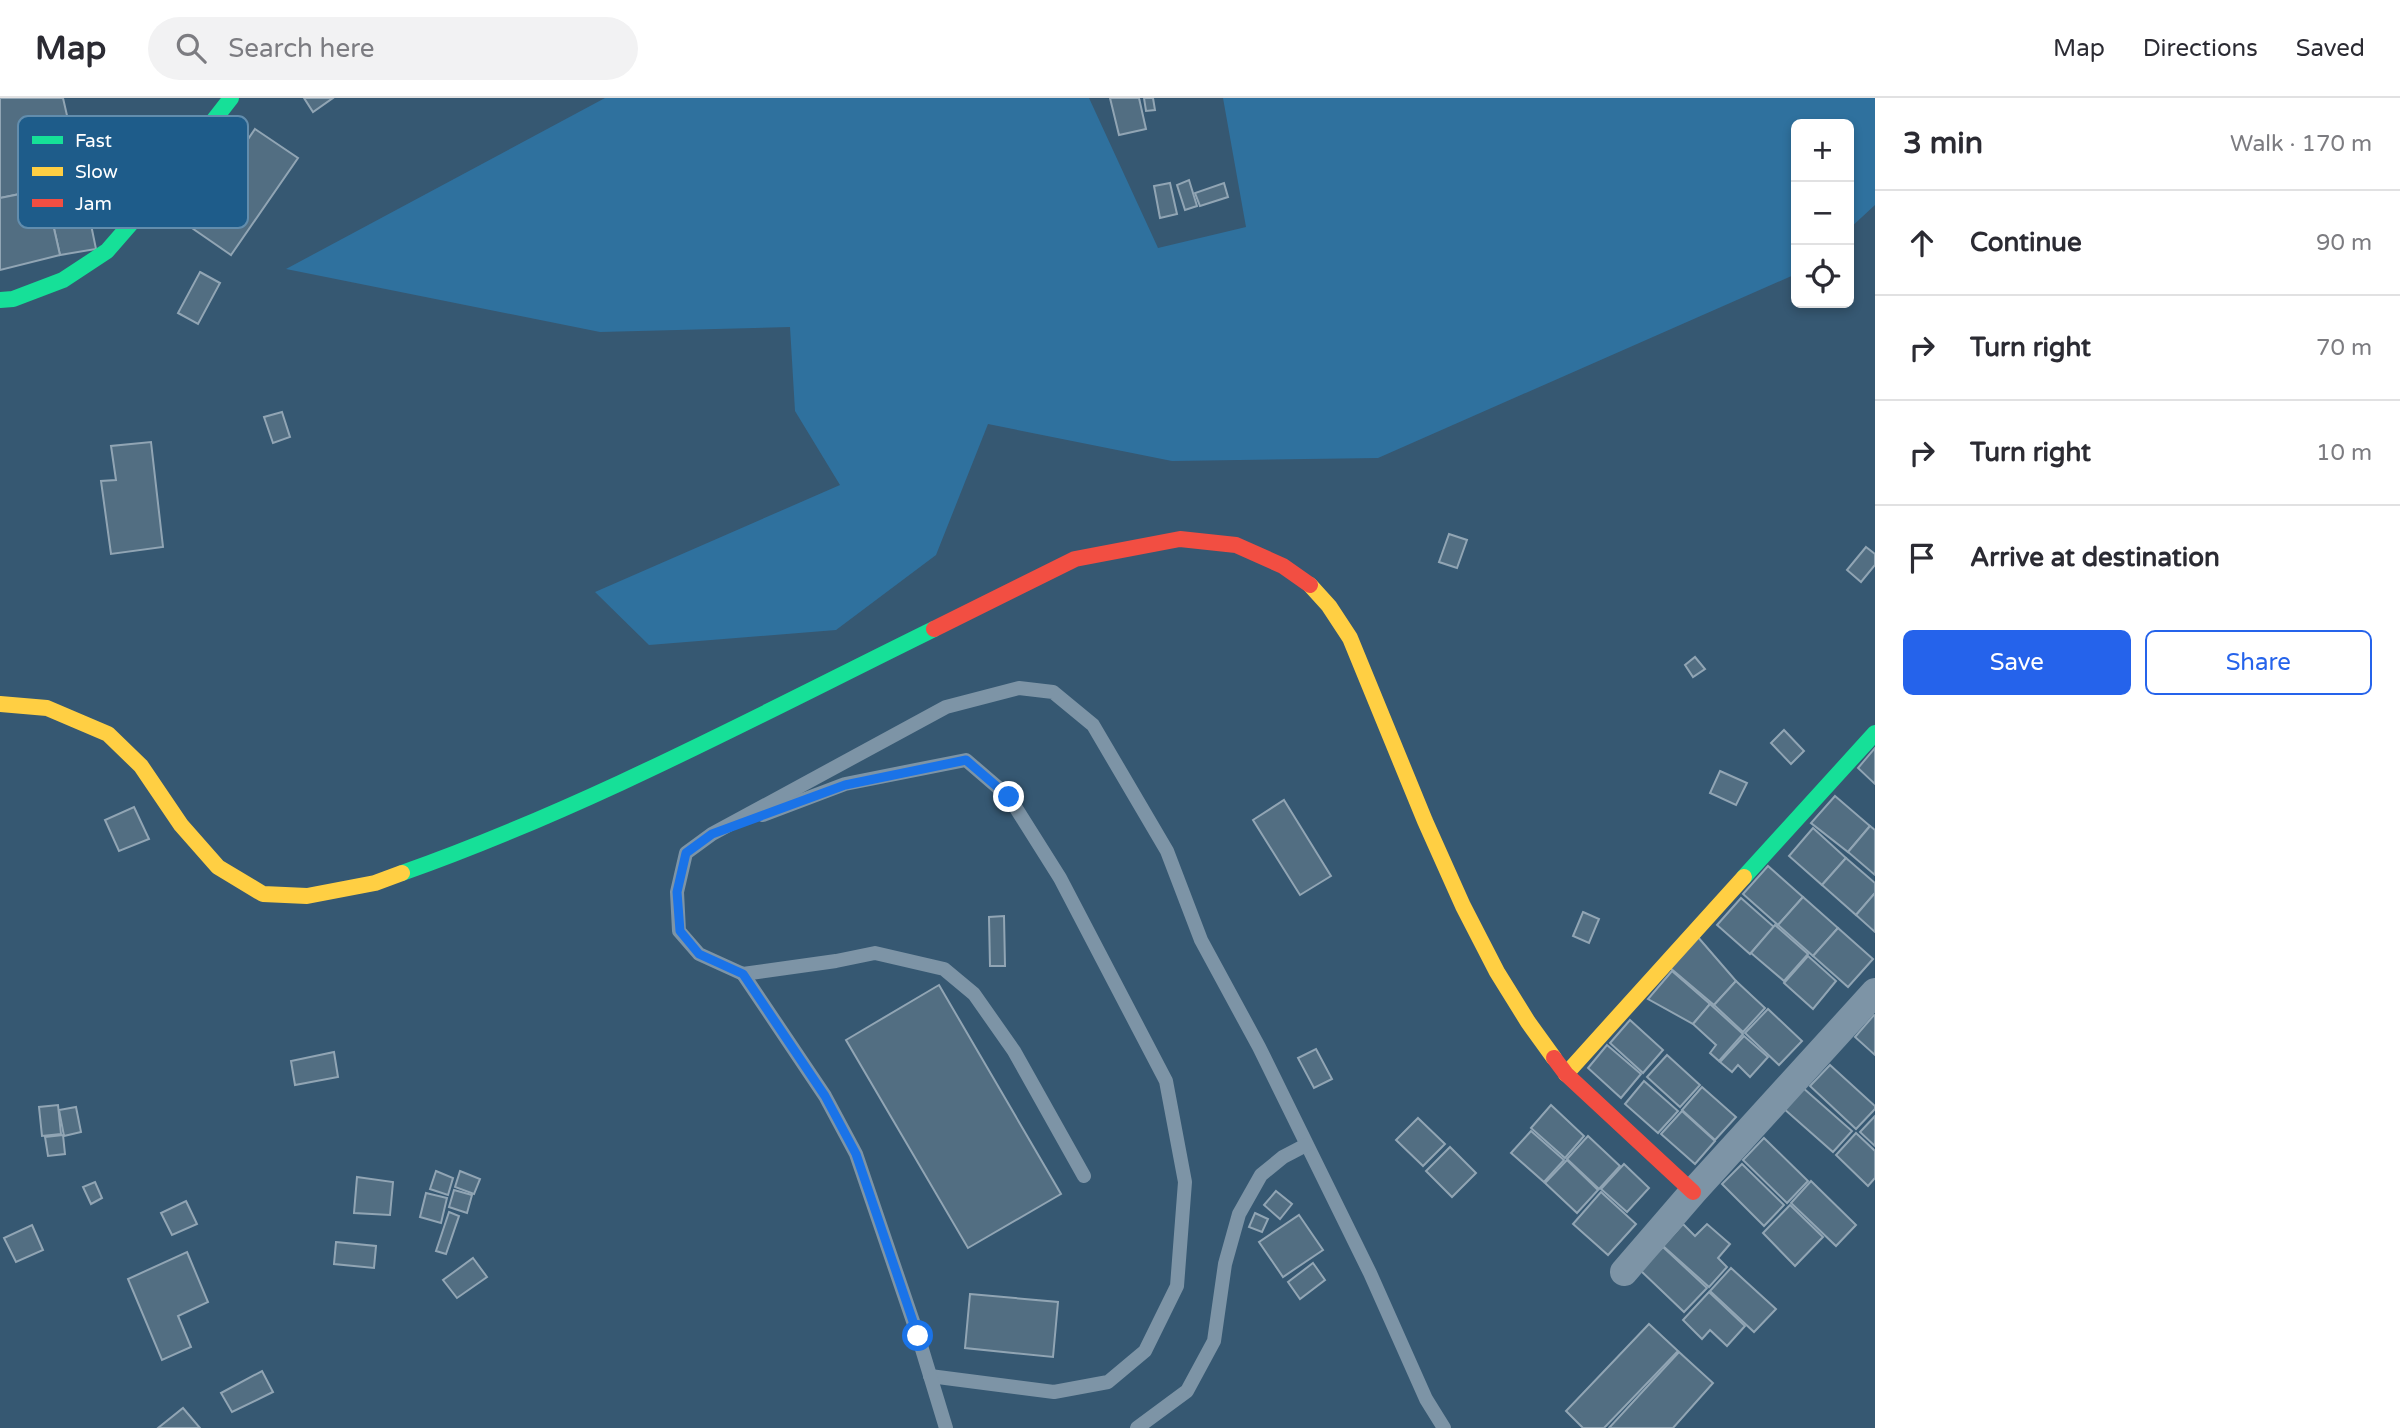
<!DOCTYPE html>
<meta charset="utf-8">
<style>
body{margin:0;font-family:"Varela Round",sans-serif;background:#f2f2f3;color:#2b2b33}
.controls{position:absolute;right:21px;top:21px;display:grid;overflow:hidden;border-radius:10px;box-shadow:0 4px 10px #0003}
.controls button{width:63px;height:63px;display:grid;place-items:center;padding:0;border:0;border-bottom:2px solid #e1e1e2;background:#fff;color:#2b2b33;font:35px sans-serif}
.stop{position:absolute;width:21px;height:21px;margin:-16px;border:5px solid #1a73e8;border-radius:50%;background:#fff}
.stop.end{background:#1a73e8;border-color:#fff;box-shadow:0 2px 7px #0008}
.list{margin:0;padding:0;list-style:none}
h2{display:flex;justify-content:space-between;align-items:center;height:91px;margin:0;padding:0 28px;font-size:30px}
h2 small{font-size:23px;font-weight:400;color:#7c7c81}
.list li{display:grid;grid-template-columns:46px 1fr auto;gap:21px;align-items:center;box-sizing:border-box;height:105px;padding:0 28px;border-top:2px solid #e1e1e2}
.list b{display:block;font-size:26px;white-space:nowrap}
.list em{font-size:23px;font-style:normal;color:#7c7c81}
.actions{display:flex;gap:14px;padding:21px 28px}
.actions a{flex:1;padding:16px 0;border:2px solid #2563eb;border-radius:10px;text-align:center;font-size:24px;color:#2563eb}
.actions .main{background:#2563eb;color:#fff}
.icon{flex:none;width:38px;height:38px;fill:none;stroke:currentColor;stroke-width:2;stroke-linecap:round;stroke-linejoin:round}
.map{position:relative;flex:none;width:1875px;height:1330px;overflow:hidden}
header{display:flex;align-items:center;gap:42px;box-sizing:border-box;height:98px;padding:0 35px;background:#fff;border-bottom:2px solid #e1e1e2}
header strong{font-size:33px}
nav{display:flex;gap:38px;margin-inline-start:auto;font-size:24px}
.search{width:490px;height:63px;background:#f2f2f3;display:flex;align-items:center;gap:18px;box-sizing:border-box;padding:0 24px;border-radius:38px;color:#7c7c81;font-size:26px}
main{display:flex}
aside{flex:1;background:#fff}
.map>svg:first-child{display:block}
</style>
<header>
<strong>Map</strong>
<div class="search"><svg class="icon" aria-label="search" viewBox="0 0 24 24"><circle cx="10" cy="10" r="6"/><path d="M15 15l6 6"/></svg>Search here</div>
<nav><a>Map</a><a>Directions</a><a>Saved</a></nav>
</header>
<main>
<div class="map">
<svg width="1875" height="1330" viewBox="0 0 1875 1330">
<rect width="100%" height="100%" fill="#365872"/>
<!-- green -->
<path fill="#2f719e" d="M605,0H1089L1158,150L1246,129L1223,0H1875V107L1849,131V26H1796V176L1378,360L1172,363L988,326L936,457L836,532L649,547L595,494L840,387L795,313L790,229L600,234L286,171Z"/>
<!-- building -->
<g fill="#526e82" stroke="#91a5b4" stroke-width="2">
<path d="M0,0H63L82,83L0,100Z"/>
<path d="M304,0H333L313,14Z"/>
<path d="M1110,0H1139L1146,31L1119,37Z"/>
<path d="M1144,0H1153L1155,12L1146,13Z"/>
<path d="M255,31L298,60L231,157L189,128Z"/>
<path d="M1189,82L1197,108L1185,112L1177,87Z"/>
<path d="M82,83L96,151L60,157L45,91Z"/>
<path d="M1170,85L1177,116L1160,120L1154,88Z"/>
<path d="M1224,85L1228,99L1200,108L1195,95Z"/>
<path d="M45,91L60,157L0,172V100Z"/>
<path d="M200,174L220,185L198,226L178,215Z"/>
<path d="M282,314L290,339L273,345L264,319Z"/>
<path d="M151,344L163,449L111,456L101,383L116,382L111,348Z"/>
<path d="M1449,436L1467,442L1457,470L1439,464Z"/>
<path d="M1866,449L1875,456V467L1861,484L1847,472Z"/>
<path d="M1695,559L1705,571L1693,579L1685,567Z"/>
<path d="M1784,632L1804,653L1791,666L1771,645Z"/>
<path d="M1875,650V686L1858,670Z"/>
<path d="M1720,673L1747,685L1736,707L1710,695Z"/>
<path d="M1835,698L1870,728L1848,754L1811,725Z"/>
<path d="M1284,702L1331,778L1300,797L1253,722Z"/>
<path d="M134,709L149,741L119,753L105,722Z"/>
<path d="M1870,728L1875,732V777L1848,754Z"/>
<path d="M1813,730L1846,760L1822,787L1789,758Z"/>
<path d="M1846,760L1875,785V795L1856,817L1822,787Z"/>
<path d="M1768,768L1803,799L1778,827L1743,796Z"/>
<path d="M1875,795V834L1856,817Z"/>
<path d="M1803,799L1838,830L1813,858L1778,827Z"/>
<path d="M1741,800L1774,829L1750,856L1717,827Z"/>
<path d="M1583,814L1599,821L1589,845L1573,838Z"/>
<path d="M1004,818L1005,868H990L989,819Z"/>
<path d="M1775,827L1808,856L1784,883L1751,855Z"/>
<path d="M1838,830L1873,861L1848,889L1813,858Z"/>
<path d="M1697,838L1736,883L1714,907L1669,869Z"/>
<path d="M1808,858L1836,883L1813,911L1784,885Z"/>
<path d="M1672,873L1710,906L1693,926L1648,901Z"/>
<path d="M1736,883L1765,910L1743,934L1714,907Z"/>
<path d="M939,887L1061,1096L968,1150L846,942Z"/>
<path d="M1710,906L1743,936L1719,963L1710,955L1716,947L1693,926Z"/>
<path d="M1768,911L1802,943L1779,967L1745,935Z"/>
<path d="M1874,917L1875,918V957L1855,939Z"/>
<path d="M1630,922L1663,952L1643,975L1610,945Z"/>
<path d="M1744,938L1768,959L1750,979L1738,967L1732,974L1720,964Z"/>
<path d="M1607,947L1641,976L1621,1000L1588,970Z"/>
<path d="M1316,951L1332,981L1314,990L1298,960Z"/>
<path d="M334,954L338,979L295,987L291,963Z"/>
<path d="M1667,957L1700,987L1680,1009L1647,979Z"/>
<path d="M1830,967L1875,1008V1011L1856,1031L1810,988Z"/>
<path d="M1644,983L1678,1013L1658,1035L1625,1006Z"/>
<path d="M1702,989L1736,1019L1715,1042L1682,1012Z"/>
<path d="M1802,989L1852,1033L1833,1054L1783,1010Z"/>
<path d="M58,1007L61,1036L42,1038L39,1009Z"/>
<path d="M1551,1007L1584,1038L1565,1060L1531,1030Z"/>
<path d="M76,1009L81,1034L64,1038L59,1012Z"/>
<path d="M1682,1013L1715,1043L1695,1066L1661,1036Z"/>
<path d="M1875,1018V1048L1860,1034Z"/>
<path d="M1418,1020L1445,1046L1423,1068L1396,1042Z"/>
<path d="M1531,1033L1564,1062L1544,1084L1511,1055Z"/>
<path d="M1856,1035L1875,1053V1080L1868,1088L1836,1057Z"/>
<path d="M63,1037L65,1056L48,1058L45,1039Z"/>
<path d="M1588,1038L1620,1068L1599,1091L1567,1061Z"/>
<path d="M1764,1040L1808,1083L1787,1105L1743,1062Z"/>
<path d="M1450,1049L1476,1075L1452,1099L1426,1073Z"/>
<path d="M1567,1062L1598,1092L1577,1115L1545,1085Z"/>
<path d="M1624,1066L1649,1090L1627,1114L1601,1091Z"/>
<path d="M1742,1066L1784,1107L1764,1128L1722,1086Z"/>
<path d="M436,1073L453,1080L448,1097L430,1091Z"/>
<path d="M460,1073L480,1081L474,1096L455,1089Z"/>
<path d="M357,1079L393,1084L390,1117L354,1115Z"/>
<path d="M1811,1083L1856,1127L1836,1148L1791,1105Z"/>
<path d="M95,1084L102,1100L91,1106L83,1089Z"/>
<path d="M454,1092L472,1097L467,1115L449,1109Z"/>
<path d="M1276,1093L1292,1106L1280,1121L1264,1107Z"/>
<path d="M1601,1094L1636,1126L1608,1157L1573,1126Z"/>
<path d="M426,1095L447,1100L441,1125L420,1119Z"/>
<path d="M186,1103L197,1126L172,1137L161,1115Z"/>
<path d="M1790,1107L1823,1139L1795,1168L1763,1135Z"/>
<path d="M449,1114L459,1118L446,1156L436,1153Z"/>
<path d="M1255,1115L1268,1121L1262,1134L1249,1129Z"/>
<path d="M1299,1117L1323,1152L1283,1179L1259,1144Z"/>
<path d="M1683,1126L1695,1138L1707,1126L1730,1146L1718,1160L1727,1169L1709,1189L1663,1148Z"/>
<path d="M32,1127L43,1152L16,1164L4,1140Z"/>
<path d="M336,1144L376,1148L374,1170L334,1166Z"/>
<path d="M1663,1149L1707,1190L1684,1214L1640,1172Z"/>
<path d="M187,1154L208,1204L178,1218L191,1249L162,1262L128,1181Z"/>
<path d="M473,1160L487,1179L457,1200L443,1182Z"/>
<path d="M1313,1165L1325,1182L1300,1201L1288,1184Z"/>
<path d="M1731,1170L1776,1211L1754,1234L1710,1193Z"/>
<path d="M1709,1194L1745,1228L1727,1248L1710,1232L1702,1241L1683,1222Z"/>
<path d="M970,1196L1058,1204L1053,1259L965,1250Z"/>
<path d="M1649,1226L1678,1253L1604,1330H1583L1566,1313Z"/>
<path d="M1679,1254L1713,1285L1673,1330H1609Z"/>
<path d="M262,1273L273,1294L232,1314L221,1295Z"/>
<path d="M183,1310L200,1330H158Z"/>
</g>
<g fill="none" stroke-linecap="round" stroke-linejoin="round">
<!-- lane -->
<g stroke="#7d94a6" stroke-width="14">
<path d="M763,717L845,686L966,662L1009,699L1060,780L1166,983L1185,1084L1177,1188L1145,1253L1108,1284L1054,1294L930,1278"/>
<path d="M743,876L825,998L856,1056L918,1238L946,1330"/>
<path d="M1084,1078L1014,953L974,896L944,871L875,855L836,863L743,876L699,856L679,833L677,794L686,755L712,736L946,609L1019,590L1053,594L1093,627L1167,753L1201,842L1259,949L1370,1175L1426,1301L1444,1330"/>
<path d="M1137,1330L1187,1293L1214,1243L1225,1166L1239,1116L1261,1077L1283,1059L1306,1047"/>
</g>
<!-- street -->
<path stroke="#7d94a6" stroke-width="28" d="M1624,1174L1693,1094L1875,894"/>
<!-- fast -->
<g stroke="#16e098" stroke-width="16">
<path d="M0,202L13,201L63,182L107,153L154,99L231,0"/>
<path d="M402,775C586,710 759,617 934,531"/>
<path d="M1744,779L1875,635"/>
</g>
<!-- slow -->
<g stroke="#ffcf43" stroke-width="16">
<path d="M1310,487L1329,508L1350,540L1425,723L1463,808L1497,874L1528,924L1554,960"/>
<path d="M0,606L47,610L108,636L141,668L181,727L218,769L263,796L307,798L375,785L402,775"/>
<path d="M1566,976L1744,779"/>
</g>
<!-- jam -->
<g stroke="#f24e42" stroke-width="16">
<path d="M934,531L1075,461L1180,441L1236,447L1283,468L1310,487"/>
<path d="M1554,960L1566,976L1693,1094"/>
</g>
</g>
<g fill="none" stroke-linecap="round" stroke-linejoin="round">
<!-- route -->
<path stroke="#1a73e8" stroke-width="9" d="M918,1238L856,1056L825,998L743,876L699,856L680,833L677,794L686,755L712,736L845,687L966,662L1009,699"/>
</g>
<!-- legend -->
<rect x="18" y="18" width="230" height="112" rx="10" fill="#1e5c8a" stroke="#628dad" stroke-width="2"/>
<rect x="32" y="38" width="31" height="8" fill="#16e098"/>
<rect x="32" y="69" width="31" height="9" fill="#ffcf43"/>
<rect x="32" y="101" width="31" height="8" fill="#f24e42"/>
<g font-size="19" fill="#fff">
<text x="75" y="49">Fast</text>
<text x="75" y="80">Slow</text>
<text x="75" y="112">Jam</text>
</g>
</svg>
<div class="controls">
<button>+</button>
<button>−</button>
<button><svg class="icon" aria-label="locate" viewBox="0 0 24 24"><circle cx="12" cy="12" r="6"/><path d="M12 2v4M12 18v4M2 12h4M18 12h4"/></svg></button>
</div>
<div class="stop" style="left:918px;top:1238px"></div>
<div class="stop end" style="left:1009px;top:699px"></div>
</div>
<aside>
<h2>3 min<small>Walk · 170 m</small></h2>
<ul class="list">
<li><svg class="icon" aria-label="ahead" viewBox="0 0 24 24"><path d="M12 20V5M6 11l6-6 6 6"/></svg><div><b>Continue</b></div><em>90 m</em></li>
<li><svg class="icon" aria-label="right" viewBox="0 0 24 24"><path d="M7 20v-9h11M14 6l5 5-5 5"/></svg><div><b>Turn right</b></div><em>70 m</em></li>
<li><svg class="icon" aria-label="right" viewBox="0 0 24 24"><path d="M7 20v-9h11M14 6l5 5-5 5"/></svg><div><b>Turn right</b></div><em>10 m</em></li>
<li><svg class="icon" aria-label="arrive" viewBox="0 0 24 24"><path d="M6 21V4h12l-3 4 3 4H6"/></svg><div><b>Arrive at destination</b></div></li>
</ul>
<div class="actions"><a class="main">Save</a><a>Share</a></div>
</aside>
</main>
